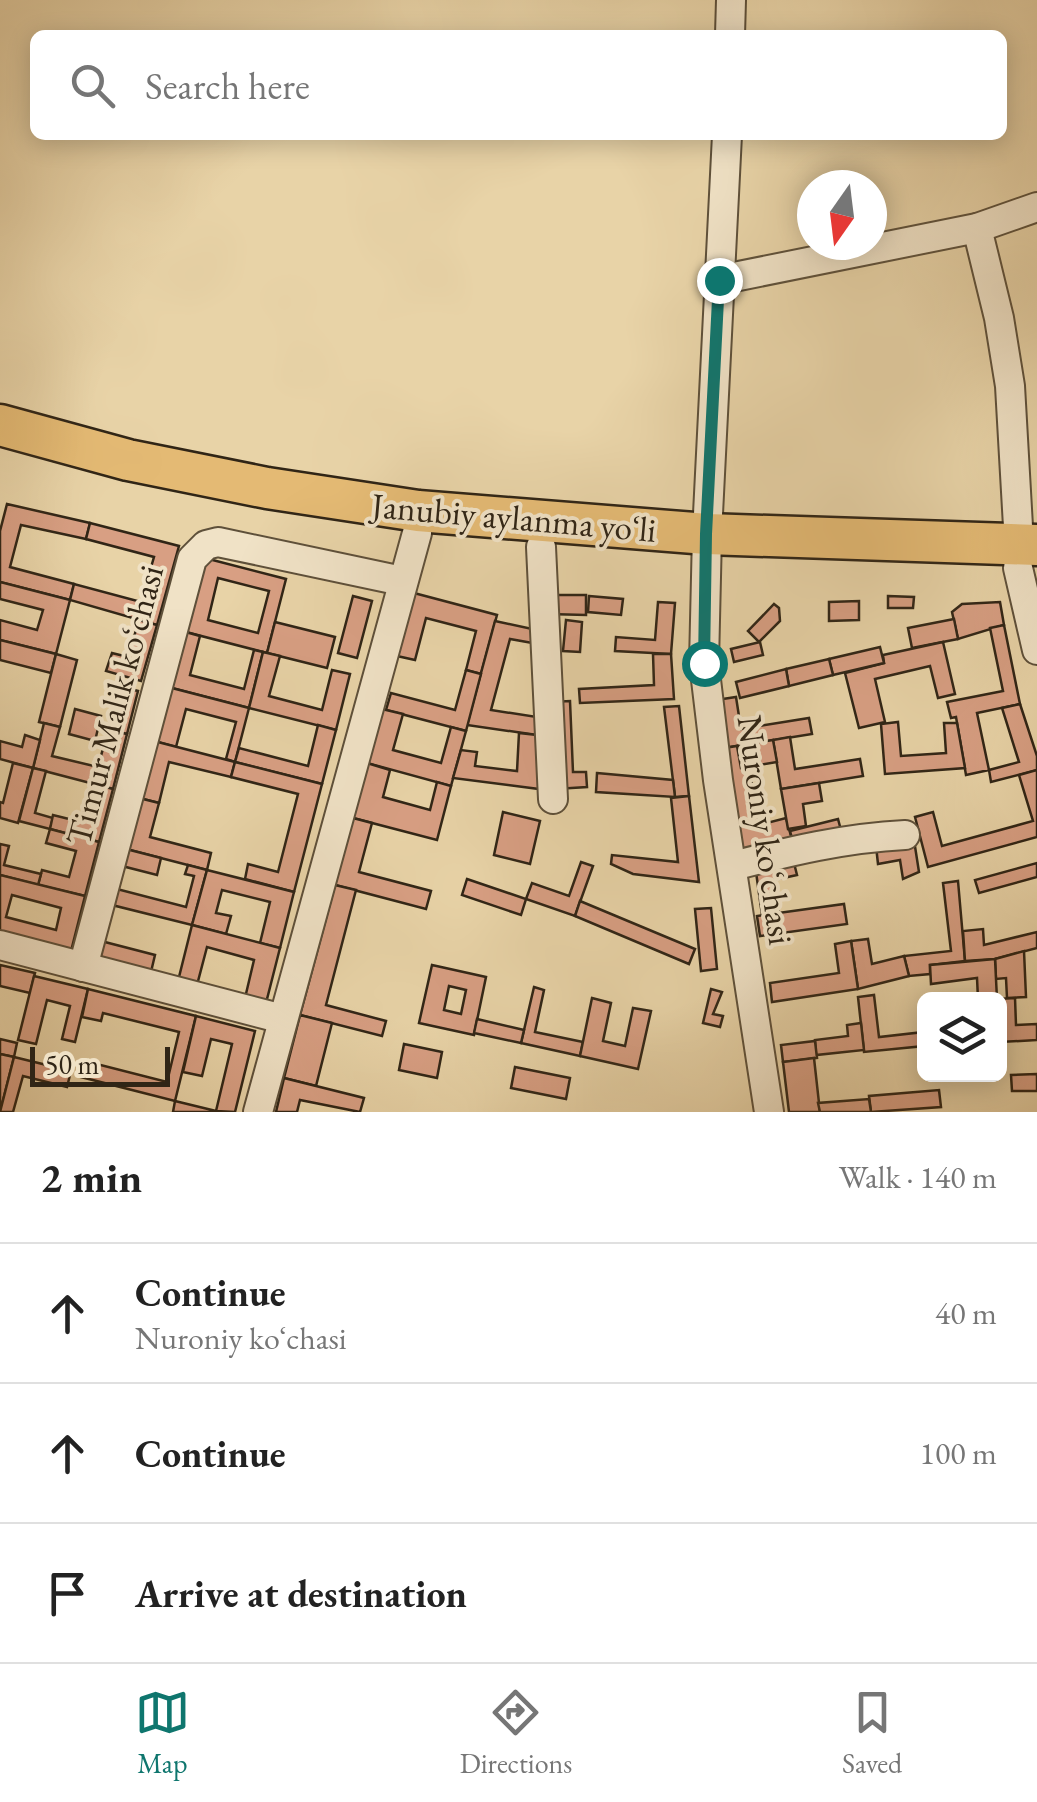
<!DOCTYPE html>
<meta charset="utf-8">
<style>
body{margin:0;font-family:"EB Garamond",serif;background:#f2f2f2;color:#222}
.controls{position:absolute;right:30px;bottom:30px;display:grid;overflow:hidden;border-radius:15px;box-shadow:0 5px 25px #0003}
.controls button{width:90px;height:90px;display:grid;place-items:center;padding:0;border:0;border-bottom:2px solid #e0e0e0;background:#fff;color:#222;font:50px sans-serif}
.compass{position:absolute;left:797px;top:170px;width:90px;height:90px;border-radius:50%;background:#fff;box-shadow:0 5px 25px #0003;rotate:194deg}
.scale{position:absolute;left:30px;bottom:25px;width:140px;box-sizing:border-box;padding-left:10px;border:5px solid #302516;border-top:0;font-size:28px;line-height:35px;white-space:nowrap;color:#302516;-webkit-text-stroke:8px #f0e2c6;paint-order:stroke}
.stop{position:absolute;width:30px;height:30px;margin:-22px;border:8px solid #0f766e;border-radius:50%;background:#fff}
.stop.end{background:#0f766e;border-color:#fff;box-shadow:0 2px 10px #0008}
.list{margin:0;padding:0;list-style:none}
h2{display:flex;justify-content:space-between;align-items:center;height:130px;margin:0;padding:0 40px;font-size:42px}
h2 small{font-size:32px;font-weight:400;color:#767676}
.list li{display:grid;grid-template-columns:65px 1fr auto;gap:30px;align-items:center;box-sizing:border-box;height:140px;padding:0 40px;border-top:2px solid #e0e0e0}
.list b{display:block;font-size:38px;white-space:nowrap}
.list p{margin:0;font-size:32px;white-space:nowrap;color:#767676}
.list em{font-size:32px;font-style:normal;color:#767676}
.icon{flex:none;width:55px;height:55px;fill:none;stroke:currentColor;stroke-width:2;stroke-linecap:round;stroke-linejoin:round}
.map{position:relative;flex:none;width:1037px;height:1112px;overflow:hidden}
.search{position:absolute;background:#fff;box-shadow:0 5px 25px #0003;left:30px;right:30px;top:30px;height:110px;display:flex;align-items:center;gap:25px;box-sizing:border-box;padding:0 35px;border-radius:15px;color:#767676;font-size:38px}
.sheet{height:550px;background:#fff}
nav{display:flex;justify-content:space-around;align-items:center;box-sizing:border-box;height:140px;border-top:2px solid #e0e0e0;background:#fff;font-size:28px;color:#767676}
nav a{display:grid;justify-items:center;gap:5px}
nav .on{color:#0f766e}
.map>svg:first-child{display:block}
</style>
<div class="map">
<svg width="1037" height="1112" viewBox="0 0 1037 1112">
<rect width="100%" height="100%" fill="#e8d3a7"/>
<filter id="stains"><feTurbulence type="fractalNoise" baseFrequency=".002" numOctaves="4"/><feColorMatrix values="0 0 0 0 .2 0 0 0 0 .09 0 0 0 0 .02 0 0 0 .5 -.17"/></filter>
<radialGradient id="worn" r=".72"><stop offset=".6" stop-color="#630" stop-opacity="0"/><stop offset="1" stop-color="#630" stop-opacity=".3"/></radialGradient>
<!-- building -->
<g fill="#d89f83" stroke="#302516" stroke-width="2.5" fill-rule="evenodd">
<path d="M7,504L90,523L86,539L21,525L10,567L74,584L70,600L0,582V531Z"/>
<path d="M90,523L179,546L157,625L70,600L74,584L141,602L154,557L86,539Z"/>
<path d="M201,557L286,579L267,653L182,631ZM218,578L269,591L258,633L208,620Z"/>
<path d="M0,582L70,600L56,654L0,640V620L37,630L43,610L0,599Z"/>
<path d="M414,593L497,615L481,674L466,670L476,631L426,618L415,660L397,656Z"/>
<path d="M548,595H586V615L548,614Z"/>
<path d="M353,596L372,601L357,658L338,653Z"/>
<path d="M589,596L623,599L621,615L588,612Z"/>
<path d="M888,596L914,597L913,608H888Z"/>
<path d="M859,601V620L829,621V602Z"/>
<path d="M658,602L675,603L671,654L615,651L616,637L655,640Z"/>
<path d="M1000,602L1004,625L958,639L952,612L962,604Z"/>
<path d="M774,604L779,608L780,621L759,642L748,631Z"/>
<path d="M954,619L958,639L912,648L908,628Z"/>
<path d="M139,620L157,625L141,681L106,671L112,653L128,657Z"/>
<path d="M566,620L582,622L580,652L563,651Z"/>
<path d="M495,621L537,630L538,644L510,639L491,710L537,717V735L467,725Z"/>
<path d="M275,622L335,637L327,668L267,653Z"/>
<path d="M1004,625L1020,704L977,713L989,770L966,775L956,717L951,718L947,702L1003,691L990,628Z"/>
<path d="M182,631L200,636L190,675L244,689L254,650L263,652L249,708L168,687Z"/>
<path d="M0,640L56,654L51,673L0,660Z"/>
<path d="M760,642L763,655L734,662L731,649Z"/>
<path d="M943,642L955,694L938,698L930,666L875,679L885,722L859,728L845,673L884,663L883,655Z"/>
<path d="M880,647L884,663L833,675L829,659Z"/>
<path d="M263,652L280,656L269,696L322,710L332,670L350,674L336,730L249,708Z"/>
<path d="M56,654L77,660L60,727L39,722Z"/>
<path d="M653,654H671L674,699L580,703L579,689L654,685Z"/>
<path d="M829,659L833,675L789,686L786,669Z"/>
<path d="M786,669L789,686L740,698L736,682Z"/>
<path d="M466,670L481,674L466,731L386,710L391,693L455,710Z"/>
<path d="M119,686L138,691L127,734L108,730Z"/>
<path d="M168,687L249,708L235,762L226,759L236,722L186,709L176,747L154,741Z"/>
<path d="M736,697L741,729L809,718L812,734L724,748L716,700Z"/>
<path d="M570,701L573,772H586L587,787L556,789L552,702Z"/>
<path d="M1020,704L1037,756V770L991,782L989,770L1019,762L1002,708Z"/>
<path d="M679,706L689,796L675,797L664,707Z"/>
<path d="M75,709L101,716L95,741L69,734Z"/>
<path d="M382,709L403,714L393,750L441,763L451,727L466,731L451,786L367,763Z"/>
<path d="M898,722L901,756L946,753L944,723H957L965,768L885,774L881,724Z"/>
<path d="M44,723L60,727L52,756L98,767L108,730L127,734L113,789L33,768Z"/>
<path d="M318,725L336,730L322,784L235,762L239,748L308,766Z"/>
<path d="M519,733L537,735L539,789L453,778L461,750L477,752L475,766L517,771Z"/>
<path d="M25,735L40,740L33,768L0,759V741L22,747Z"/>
<path d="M790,737L795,769L860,759L863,776L781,789L773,740Z"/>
<path d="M773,740L777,762L741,768L737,746Z"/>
<path d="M154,741L235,762L231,777L169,762L159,803L139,798Z"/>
<path d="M737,746L741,768L749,767L759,825L786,818L794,847L743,860L724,748Z"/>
<path d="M235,762L322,784L294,892L245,879L248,864L278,872L298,794L231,777Z"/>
<path d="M13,763L33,768L18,823L0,818V802L3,803Z"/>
<path d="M367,763L390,770L383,797L430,810L437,782L451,786L437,840L353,818Z"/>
<path d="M33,768L46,771L35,813L53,818L50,829L19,821Z"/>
<path d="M1037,770V837L928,867L915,817L933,812L942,846L1033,821L1019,775Z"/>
<path d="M597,773L673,780L675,797L596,792Z"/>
<path d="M91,783L113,789L99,842L50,829L53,815L81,822Z"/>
<path d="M819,783L822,801L803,804L806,826L788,829L781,789Z"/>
<path d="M689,796L699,882L633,874L611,864L612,855L678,862L671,798Z"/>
<path d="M139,798L159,803L150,837L211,853L207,870L126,849Z"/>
<path d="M503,812L540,821L530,864L494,855Z"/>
<path d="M353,818L372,823L359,872L431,891L426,909L335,885Z"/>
<path d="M838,819L842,834L794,845L790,831Z"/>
<path d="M50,829L99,842L85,896L38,885L42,870L69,877L76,851L46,843Z"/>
<path d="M914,840L919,872L903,879L900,860L878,864L876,846Z"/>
<path d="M0,844L9,846L4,865L41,874L38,885L0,875Z"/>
<path d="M126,849L161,858L157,875L122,866Z"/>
<path d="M581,862L593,866L575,916L526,899L532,883L569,896Z"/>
<path d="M794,863L797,875L774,880L779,913L762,915L756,872Z"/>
<path d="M1037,863V877L979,893L975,880Z"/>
<path d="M188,865L207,870L192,925L112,905L117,889L186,907L194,876L185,874Z"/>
<path d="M207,870L294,892L280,948L260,943L270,902L222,890L216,913L231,916L226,934L192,925Z"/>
<path d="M0,875L85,896L70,955L0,937ZM12,895L61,908L56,930L6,917Z"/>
<path d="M467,879L526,899L521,915L462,895Z"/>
<path d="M958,881L965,961L930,965V974L909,976L904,956L951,951L943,883Z"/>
<path d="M335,885L356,890L326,1005L386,1021L382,1036L300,1015Z"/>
<path d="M580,901L695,949L689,964L575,916Z"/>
<path d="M844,904L847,924L760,936L757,916Z"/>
<path d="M711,908L717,969L701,971L695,909Z"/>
<path d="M192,925L280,948L266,1003L245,998L254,960L207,947L197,985L178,981Z"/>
<path d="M983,929L984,945L1037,932V948L995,959L965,961L963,931Z"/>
<path d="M868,939L872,964L904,956L909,976L858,989L851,941Z"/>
<path d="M101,941L155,955L150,976L95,963Z"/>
<path d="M851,941L858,989L772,1002L770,983L839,973L835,944Z"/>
<path d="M1024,951L1026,997L1007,998L1006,978L996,979L995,959Z"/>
<path d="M995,959L997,999H978L977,978L931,984L930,965Z"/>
<path d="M0,965L35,973L30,993L0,986Z"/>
<path d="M432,965L486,977L474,1035L419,1023ZM449,986L466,990L461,1014L444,1010Z"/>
<path d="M34,976L88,989L75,1042L62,1039L70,1006L47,1000L36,1044L18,1040Z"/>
<path d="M534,987L544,990L535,1032L583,1042L580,1056L521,1043Z"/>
<path d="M88,989L196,1016L175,1101L81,1077L85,1061L167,1082L179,1032L103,1013L101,1021L82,1017Z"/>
<path d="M711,989L722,992L713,1014L723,1016L720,1027L703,1023Z"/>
<path d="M874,995L879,1037L924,1032V1046L864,1052L858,997Z"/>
<path d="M592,998L611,1003L603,1041L625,1046L633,1008L651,1011L638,1069L580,1056Z"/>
<path d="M1015,998L1016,1025L1037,1024V1040L1000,1042V999H997Z"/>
<path d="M300,1015L332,1023L316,1086L284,1078Z"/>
<path d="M196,1016L255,1031L235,1112L216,1111L232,1044L211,1039L202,1076L183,1072Z"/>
<path d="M477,1019L524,1030L521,1043L474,1033Z"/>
<path d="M861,1023L864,1050L816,1055L815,1040L848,1036L847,1025Z"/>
<path d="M0,1039L17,1043L14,1057L0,1054Z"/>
<path d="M815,1041L817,1058L783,1062L781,1045Z"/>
<path d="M404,1044L442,1052L437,1078L399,1070Z"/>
<path d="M0,1054L14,1057L0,1112Z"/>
<path d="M14,1057L71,1071L67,1087L23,1076L13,1112H0Z"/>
<path d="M814,1058L820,1112H789L783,1062Z"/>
<path d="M515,1067L570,1078L566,1099L511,1088Z"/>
<path d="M1037,1074V1091H1012L1011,1075Z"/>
<path d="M284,1078L364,1098L360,1112L300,1100L297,1112H276Z"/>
<path d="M939,1090L941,1107L871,1112L869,1096Z"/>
<path d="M869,1099L871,1112H820L818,1103Z"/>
<path d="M175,1101L216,1111L221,1112H173Z"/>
</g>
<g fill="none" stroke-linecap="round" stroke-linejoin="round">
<defs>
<g id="minor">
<path d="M730,35L731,0"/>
<path d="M727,135L707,534L704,663L718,780L769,1112"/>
<path d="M977,228L999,318L1010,386L1019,544"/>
<path d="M719,280L977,228L1037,207"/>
<path d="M541,547L553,799"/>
<path d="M1018,568L1037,650"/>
<path d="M733,866C790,851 845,838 905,835"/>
<path d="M0,945L283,1019"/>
<path d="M83,967L192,559L206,545L218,542L402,581"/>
<path d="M258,1112L417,533"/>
</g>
<path id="highway" d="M0,425L128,460L267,488L418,511L707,534L1037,545"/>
</defs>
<!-- minor casing -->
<use href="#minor" stroke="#5e503a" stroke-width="32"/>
<!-- highway casing -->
<use href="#highway" stroke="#302516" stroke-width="45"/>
<!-- minor -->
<use href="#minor" stroke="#f0e2c6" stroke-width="28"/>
<!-- highway -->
<use href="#highway" stroke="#e4ba74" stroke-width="40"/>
</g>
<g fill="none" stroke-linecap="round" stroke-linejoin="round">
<!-- route -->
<path stroke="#0f766e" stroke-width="12" d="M704,663L706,534L719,280"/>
</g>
<g text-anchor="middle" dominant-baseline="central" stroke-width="8" stroke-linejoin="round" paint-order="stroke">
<!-- street labels -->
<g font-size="35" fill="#302516" stroke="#f0e2c6">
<text transform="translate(514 517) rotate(5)">Janubiy aylanma yoʻli</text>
<text transform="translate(114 705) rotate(-75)">Timur Malik koʻchasi</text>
<text transform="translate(766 830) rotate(82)">Nuroniy koʻchasi</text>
</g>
</g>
<rect width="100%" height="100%" filter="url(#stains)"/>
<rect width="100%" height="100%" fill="url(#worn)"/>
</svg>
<div class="controls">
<button><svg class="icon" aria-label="layers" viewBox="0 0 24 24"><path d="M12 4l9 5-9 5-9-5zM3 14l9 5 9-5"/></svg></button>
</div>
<svg class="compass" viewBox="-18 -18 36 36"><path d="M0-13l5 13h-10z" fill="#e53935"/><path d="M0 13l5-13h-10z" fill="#767676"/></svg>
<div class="scale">50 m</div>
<div class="stop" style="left:704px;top:663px"></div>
<div class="stop end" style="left:719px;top:280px"></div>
<div class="search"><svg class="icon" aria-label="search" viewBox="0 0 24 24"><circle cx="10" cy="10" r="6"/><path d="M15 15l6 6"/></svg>Search here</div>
</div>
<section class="sheet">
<h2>2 min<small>Walk · 140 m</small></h2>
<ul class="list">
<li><svg class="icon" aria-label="ahead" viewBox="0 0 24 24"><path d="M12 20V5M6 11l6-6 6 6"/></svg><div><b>Continue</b><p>Nuroniy koʻchasi</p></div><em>40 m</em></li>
<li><svg class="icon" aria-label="ahead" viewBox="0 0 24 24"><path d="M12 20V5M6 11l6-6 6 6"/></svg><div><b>Continue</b></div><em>100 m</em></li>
<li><svg class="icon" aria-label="arrive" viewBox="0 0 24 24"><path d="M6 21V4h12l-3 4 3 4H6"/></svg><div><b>Arrive at destination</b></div></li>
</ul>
</section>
<nav>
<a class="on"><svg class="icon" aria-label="map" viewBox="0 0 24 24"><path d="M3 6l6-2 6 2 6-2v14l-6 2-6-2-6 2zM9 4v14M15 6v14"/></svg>Map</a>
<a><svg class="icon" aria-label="directions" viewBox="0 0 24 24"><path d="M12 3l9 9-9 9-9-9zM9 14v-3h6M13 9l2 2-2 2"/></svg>Directions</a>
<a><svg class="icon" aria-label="saved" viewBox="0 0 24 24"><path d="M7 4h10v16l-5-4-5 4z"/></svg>Saved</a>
</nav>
